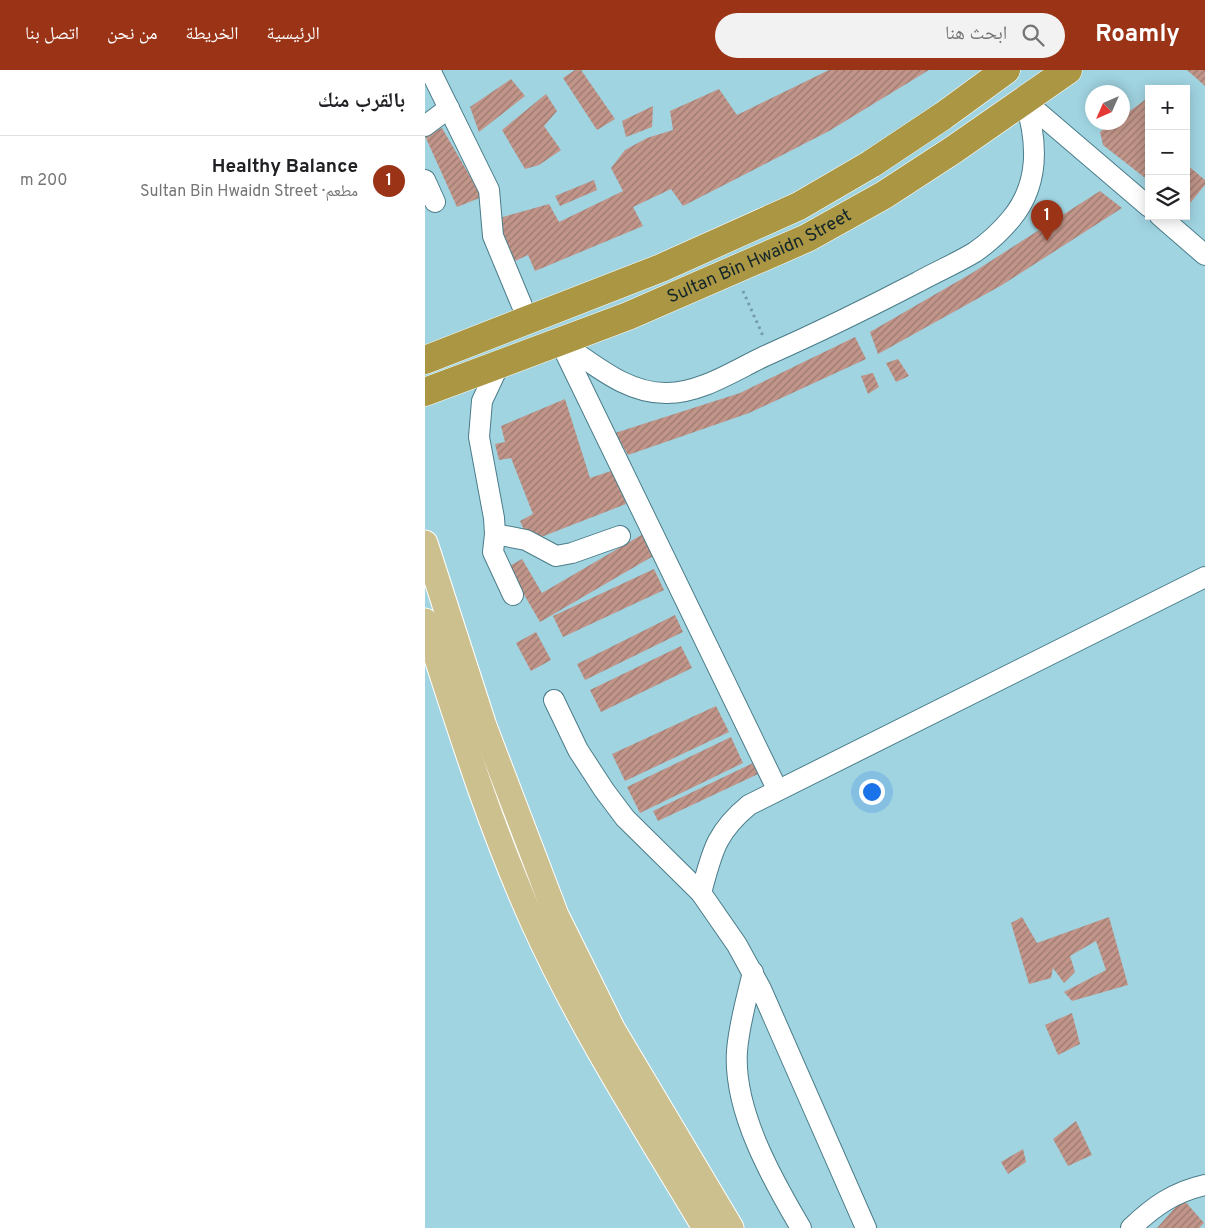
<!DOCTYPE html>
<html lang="ar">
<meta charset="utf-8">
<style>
body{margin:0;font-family:Overpass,"Noto Naskh Arabic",sans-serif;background:#f2f2f2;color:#202124;direction:rtl}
.controls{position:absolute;right:15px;top:15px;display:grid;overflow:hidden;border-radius:0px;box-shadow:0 2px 12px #0003}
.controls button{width:45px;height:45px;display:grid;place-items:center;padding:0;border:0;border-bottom:1px solid #e0e0e0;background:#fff;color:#202124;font:25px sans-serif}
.compass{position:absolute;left:660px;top:15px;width:45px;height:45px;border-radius:50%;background:#fff;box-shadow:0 2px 12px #0003;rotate:225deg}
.you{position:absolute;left:446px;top:721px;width:18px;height:18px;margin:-12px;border:4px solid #fff;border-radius:50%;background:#1a73e8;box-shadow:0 0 0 8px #1a73e833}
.badge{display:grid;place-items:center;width:32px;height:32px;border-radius:50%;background:#9b3417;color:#fff;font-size:16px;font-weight:700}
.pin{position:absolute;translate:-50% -41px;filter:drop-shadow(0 1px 2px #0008)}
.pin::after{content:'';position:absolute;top:26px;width:18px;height:15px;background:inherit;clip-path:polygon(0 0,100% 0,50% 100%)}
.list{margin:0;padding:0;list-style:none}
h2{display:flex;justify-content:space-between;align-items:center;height:65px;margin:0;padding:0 20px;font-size:21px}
h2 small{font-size:16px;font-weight:400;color:#757577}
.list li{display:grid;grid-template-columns:32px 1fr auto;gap:15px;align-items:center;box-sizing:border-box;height:90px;padding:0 20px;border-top:1px solid #e0e0e0}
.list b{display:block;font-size:19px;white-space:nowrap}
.list p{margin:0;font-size:16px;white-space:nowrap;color:#757577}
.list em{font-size:16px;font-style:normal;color:#757577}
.icon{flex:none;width:28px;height:28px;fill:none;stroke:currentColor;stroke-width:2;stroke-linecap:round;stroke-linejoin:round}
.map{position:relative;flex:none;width:780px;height:1158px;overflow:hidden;direction:ltr}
header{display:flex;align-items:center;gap:30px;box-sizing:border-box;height:70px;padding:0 25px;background:#9b3417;color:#fff}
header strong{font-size:24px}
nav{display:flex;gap:28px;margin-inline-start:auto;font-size:18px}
.search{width:350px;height:45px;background:#f2f2f2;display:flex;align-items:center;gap:12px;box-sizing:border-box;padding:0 18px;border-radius:28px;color:#757577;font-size:19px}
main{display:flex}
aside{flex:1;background:#fff}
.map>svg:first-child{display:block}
</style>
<header>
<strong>Roamly</strong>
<div class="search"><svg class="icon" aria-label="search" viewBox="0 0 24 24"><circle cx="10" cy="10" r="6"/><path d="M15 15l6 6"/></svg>ابحث هنا</div>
<nav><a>الرئيسية</a><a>الخريطة</a><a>من نحن</a><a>اتصل بنا</a></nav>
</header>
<main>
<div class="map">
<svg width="780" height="1158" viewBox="0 0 780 1158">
<defs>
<pattern id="building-hatch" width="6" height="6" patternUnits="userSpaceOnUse" patternTransform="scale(1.25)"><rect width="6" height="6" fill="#c19589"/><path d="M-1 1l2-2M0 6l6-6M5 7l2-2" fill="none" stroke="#9b7970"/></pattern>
</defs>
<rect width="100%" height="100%" fill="#a0d4e1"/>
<!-- building -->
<g fill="url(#building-hatch)">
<path d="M150,0H156L190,49L172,60L138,8Z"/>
<path d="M404,0H504L404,61L258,136L246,119L208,137L218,156L110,201L103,185L88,192L71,149L124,134L134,152L198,121L186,98L200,80L222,68L248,60L245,41L294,19L312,45Z"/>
<path d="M762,0H780V16Z"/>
<path d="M86,9L100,26L54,62L45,37Z"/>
<path d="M121,24L132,41L119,56L136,80L114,95L100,99L77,60Z"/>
<path d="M724,27V111L678,75L675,62L688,52H698V46Z"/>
<path d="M228,36L227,57L201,67L197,51Z"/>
<path d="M17,58L57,127L32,137L0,66Z"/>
<path d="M761,94L780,110V115L761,138Z"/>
<path d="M169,110L172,120L135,136L130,126Z"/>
<path d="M675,121L697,138L577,215L453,284L445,262L547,203Z"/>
<path d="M430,267L441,289L324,343L203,385L190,363L315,323Z"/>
<path d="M473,289L484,306L471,312L461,293Z"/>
<path d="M448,303L454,317L443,324L436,306Z"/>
<path d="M140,329L165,408L189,400L201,434L111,469L101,464L95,451L108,444L86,388L74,390L70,374L80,372L76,356Z"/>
<path d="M218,464L230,485L115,552L83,497L97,489L117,523Z"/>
<path d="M229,499L239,520L138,567L128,546Z"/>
<path d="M250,545L258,562L160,610L152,594Z"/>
<path d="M111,562L126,590L106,601L91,573Z"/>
<path d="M256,576L267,598L176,642L165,620Z"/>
<path d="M291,636L304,662L200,711L187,684Z"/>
<path d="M306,667L318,693L215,743L202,717Z"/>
<path d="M328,693L333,704L233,751L228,741Z"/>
<path d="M597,847L612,873L684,847L703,915L647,931L639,922L681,900L671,871L645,886L650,902L639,913L628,898L626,908L604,914L586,853Z"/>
<path d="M647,943L655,974L633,985L620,955Z"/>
<path d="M651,1051L667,1085L643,1096L628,1069Z"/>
<path d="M598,1079L601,1092L583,1104L576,1092Z"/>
<path d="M758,1129L779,1153L774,1158H732Z"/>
</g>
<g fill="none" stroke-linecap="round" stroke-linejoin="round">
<defs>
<g id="minor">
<path d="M5,0L64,120L68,166L103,250"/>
<path d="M600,31L724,137"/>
<path d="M0,56L24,38"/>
<path d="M0,110L10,132"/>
<path d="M735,146L780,185"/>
<path d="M135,272C168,293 201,324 242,323C276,323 310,300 340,286C392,263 443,238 493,212C511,202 532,193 550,182C563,173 576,161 586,149C615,114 613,72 600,31"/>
<path d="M136,274L352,719"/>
<path d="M74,295L57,331L54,367L69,448L70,464L68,482L88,525"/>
<path d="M70,464L101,470L131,486L147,483L195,466"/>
<path d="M129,630L153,680L179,720L200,748L276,823L312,875L336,919L441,1158"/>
<path d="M276,823C287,783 290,763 324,735L780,507"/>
<path d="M328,902C322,928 314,954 312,981C308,1040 347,1109 376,1158"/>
<path d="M706,1158C729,1136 749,1122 780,1115"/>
</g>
<g id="major">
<path d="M0,473L59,656L131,845L188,960L306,1158"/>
<path d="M0,551C33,653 65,757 109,854C157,960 221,1059 280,1158"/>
</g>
<g id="highway">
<path d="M0,290L236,198L374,136L446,94L518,46L581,0"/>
<path id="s1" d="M0,322L203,246L382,168L459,125L528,80L643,0"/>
</g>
</defs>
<!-- minor casing -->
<use href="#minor" stroke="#4b7c89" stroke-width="22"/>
<!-- major casing -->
<use href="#major" stroke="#fff" stroke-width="27"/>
<!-- highway casing -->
<use href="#highway" stroke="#fff" stroke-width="29"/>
<!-- path -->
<path stroke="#729ca6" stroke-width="3" stroke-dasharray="2.5 4" stroke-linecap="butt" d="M318,221L338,266"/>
<!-- minor -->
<use href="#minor" stroke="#fff" stroke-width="20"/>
<!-- major -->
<use href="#major" stroke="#ccc08e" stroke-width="25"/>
<!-- highway -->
<use href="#highway" stroke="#aa9643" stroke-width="28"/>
</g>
<g text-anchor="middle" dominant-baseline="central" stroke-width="4.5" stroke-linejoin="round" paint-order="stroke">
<!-- street labels -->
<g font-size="18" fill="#11252a" stroke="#d6f0f7">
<text stroke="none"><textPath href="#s1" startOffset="361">Sultan Bin Hwaidn Street</textPath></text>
</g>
</g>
</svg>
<div class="controls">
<button>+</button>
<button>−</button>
<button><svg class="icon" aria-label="layers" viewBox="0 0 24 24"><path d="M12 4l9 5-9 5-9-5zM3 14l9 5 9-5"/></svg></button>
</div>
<svg class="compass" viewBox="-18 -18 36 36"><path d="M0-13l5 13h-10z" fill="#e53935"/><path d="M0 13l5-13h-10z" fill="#757577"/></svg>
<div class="you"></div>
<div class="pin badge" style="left:622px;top:171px">1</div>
</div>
<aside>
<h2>بالقرب منك<small></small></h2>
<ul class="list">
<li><span class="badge">1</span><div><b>Healthy Balance</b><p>مطعم · Sultan Bin Hwaidn Street</p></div><em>200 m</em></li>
</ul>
</aside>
</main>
